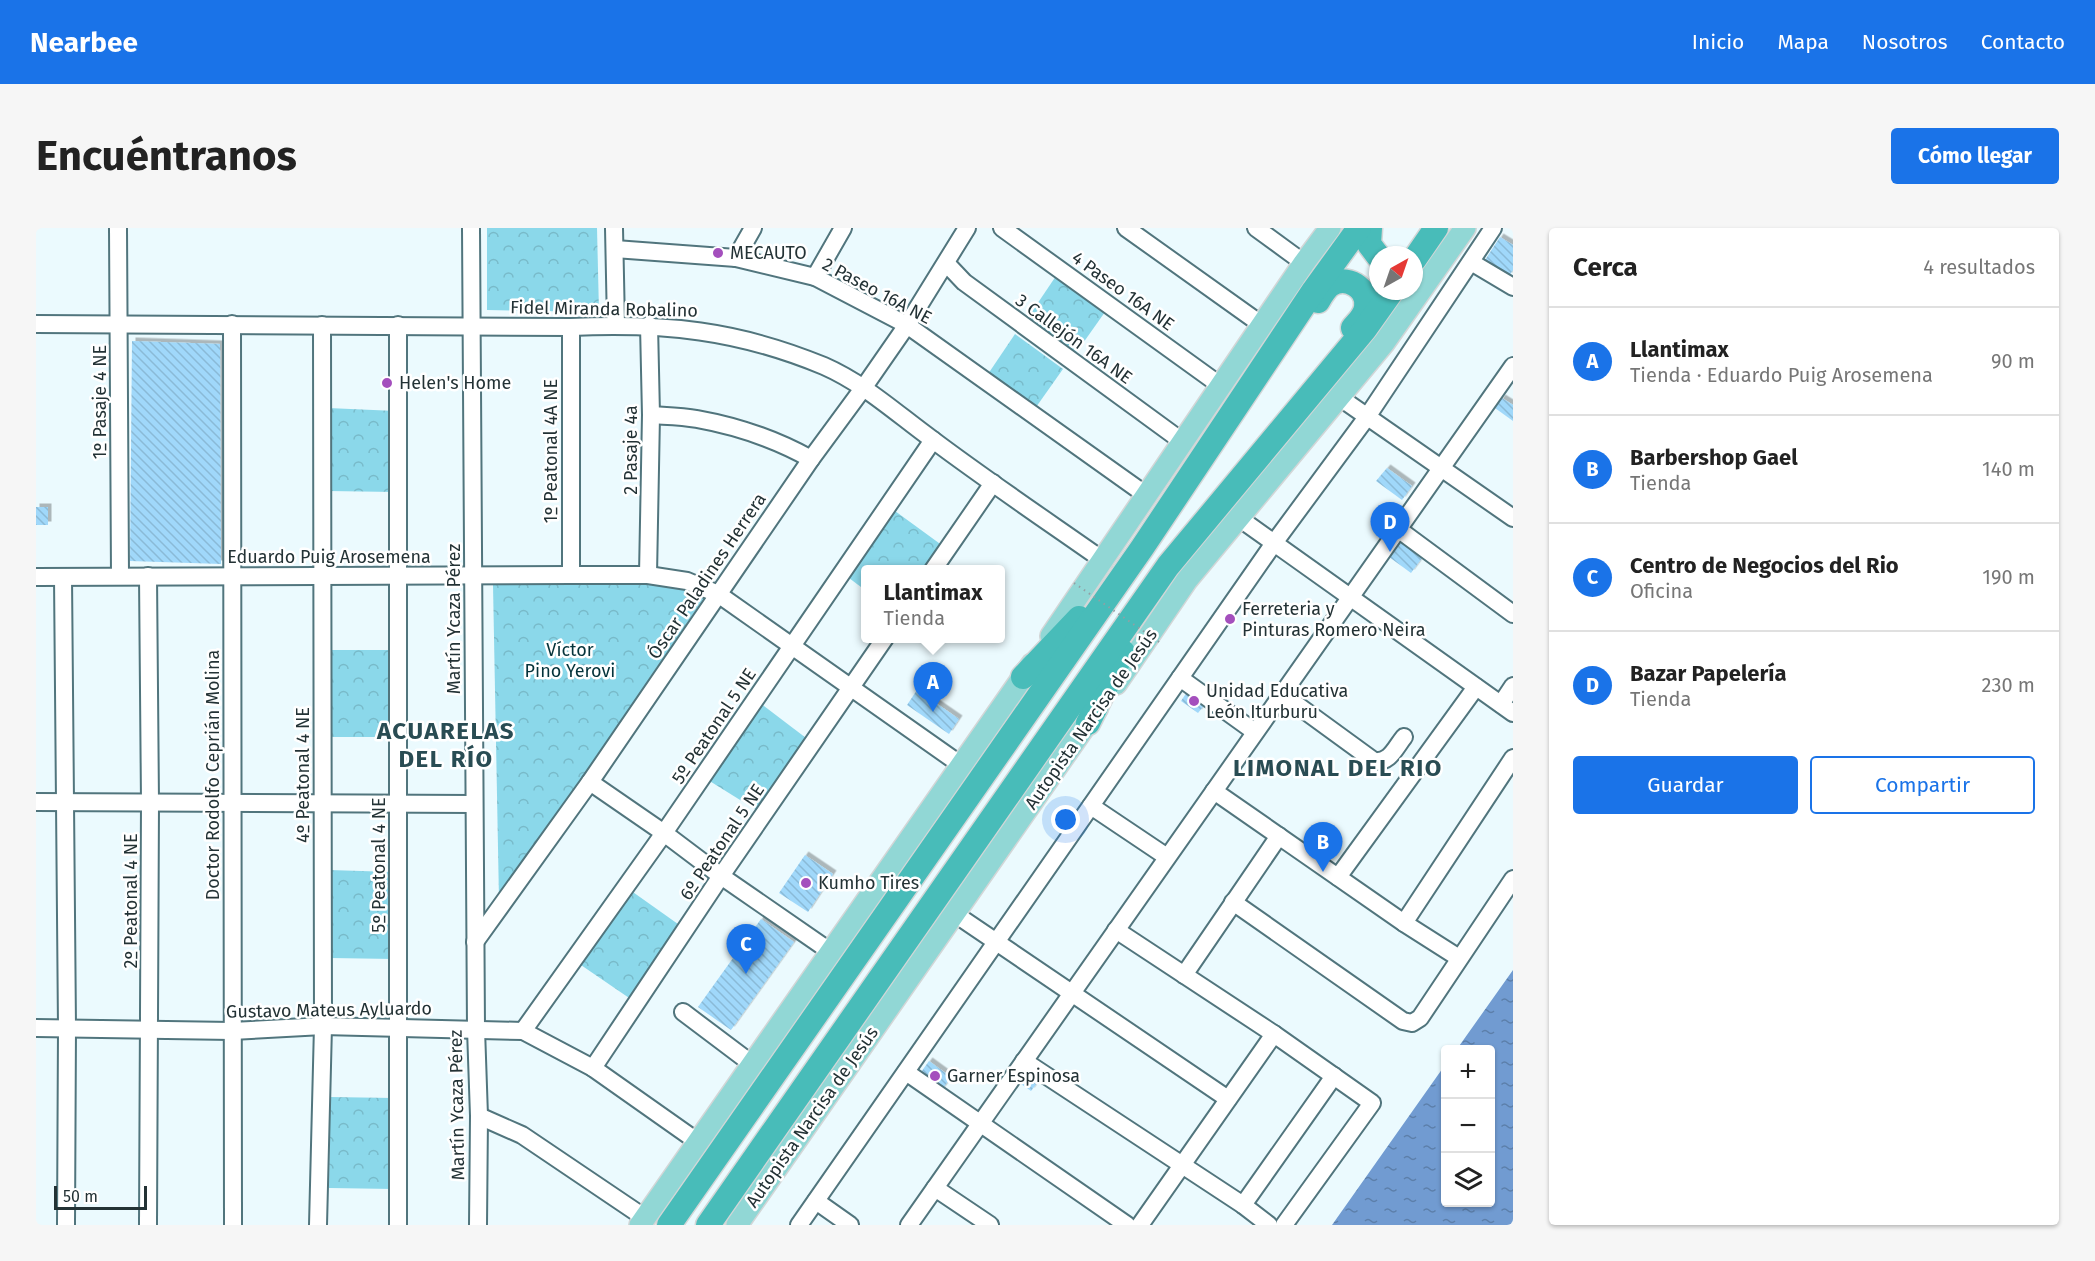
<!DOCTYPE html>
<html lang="es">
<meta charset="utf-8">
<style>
body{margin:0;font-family:"Fira Sans",sans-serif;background:#f6f6f6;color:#222}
.controls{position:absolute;right:18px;bottom:18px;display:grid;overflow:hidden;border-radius:6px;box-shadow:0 2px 4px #0004}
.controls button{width:54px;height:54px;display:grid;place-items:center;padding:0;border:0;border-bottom:2px solid #e0e0e0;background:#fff;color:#222;font:30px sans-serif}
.compass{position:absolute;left:1333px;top:18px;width:54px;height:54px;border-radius:50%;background:#fff;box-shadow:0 2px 4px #0004;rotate:40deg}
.scale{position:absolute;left:18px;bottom:15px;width:93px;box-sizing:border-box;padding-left:6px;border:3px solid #233235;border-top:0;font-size:16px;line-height:21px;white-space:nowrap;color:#233235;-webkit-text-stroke:4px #fff;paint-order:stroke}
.you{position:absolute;left:1030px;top:592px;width:21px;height:21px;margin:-15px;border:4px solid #fff;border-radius:50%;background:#1a73e8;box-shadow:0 0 0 9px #1a73e833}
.badge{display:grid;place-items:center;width:39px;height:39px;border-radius:50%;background:#1a73e8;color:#fff;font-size:20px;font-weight:700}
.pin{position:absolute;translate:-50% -50px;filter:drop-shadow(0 2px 3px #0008)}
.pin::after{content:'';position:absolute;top:32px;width:21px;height:18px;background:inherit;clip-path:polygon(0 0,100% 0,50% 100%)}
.popup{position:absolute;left:825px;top:337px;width:144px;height:78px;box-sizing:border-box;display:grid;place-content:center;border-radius:6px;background:#fff;filter:drop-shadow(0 2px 4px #0005);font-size:20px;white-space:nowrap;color:#767676}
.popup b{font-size:22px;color:#222}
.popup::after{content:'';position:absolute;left:50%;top:100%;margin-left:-12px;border:12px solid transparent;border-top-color:#fff}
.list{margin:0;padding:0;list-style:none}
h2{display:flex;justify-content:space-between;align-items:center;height:78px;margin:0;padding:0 24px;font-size:26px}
h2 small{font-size:20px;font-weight:400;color:#767676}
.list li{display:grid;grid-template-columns:39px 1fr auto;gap:18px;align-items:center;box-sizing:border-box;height:108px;padding:0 24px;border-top:2px solid #e0e0e0}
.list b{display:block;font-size:22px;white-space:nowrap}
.list p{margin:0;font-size:20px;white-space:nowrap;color:#767676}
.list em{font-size:20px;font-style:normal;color:#767676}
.actions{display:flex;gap:12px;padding:18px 24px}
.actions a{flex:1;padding:14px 0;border:2px solid #1a73e8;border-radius:6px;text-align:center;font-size:21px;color:#1a73e8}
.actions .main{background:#1a73e8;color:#fff}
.icon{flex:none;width:33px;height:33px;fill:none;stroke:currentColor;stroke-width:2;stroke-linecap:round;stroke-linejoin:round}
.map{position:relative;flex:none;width:1477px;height:997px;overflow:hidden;border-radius:6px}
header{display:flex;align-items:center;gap:36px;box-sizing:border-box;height:84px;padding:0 30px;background:#1a73e8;color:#fff}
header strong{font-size:28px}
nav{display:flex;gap:33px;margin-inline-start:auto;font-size:21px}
.intro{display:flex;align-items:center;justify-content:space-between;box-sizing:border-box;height:144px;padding:0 36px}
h1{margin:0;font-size:42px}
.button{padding:15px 27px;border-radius:6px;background:#1a73e8;color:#fff;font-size:21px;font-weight:700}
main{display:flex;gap:36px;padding:0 36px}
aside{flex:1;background:#fff;border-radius:6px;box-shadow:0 2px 4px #0004}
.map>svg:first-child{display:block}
</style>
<header>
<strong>Nearbee</strong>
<nav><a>Inicio</a><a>Mapa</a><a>Nosotros</a><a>Contacto</a></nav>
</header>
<div class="intro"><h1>Encuéntranos</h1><a class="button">Cómo llegar</a></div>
<main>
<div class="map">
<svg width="1477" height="997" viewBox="0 0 1477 997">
<defs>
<pattern id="forest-crowns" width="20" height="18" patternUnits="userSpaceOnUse" patternTransform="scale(1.5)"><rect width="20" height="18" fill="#8bd8ea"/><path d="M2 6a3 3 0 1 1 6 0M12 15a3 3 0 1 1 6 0" fill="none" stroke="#78bac9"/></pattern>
<pattern id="water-ripples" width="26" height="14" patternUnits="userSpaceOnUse" patternTransform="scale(1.5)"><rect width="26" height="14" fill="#719bd1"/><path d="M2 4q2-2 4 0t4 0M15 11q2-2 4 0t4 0" fill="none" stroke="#5c7faa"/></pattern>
<pattern id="building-back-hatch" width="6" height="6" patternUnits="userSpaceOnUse" patternTransform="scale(1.5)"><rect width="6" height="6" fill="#a0d8fa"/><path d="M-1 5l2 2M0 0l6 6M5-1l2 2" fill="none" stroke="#8abad7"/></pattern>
<filter id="shadow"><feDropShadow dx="3.5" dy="-3.5" stdDeviation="0" flood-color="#0004"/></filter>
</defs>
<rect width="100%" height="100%" fill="#ebfafe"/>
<!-- forest -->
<g fill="url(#forest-crowns)">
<path d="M451,0H561L563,84L451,82Z"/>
<path d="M1020,48L1069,84L1040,125L991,91Z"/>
<path d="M979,106L1027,141L998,182L950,149Z"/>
<path d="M292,180L360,183L359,264L292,263Z"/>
<path d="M859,283L907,318L891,341L830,342L829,362L813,350Z"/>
<path d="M457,357H649L668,370L463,672Z"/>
<path d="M294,422H358L357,509H293Z"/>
<path d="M724,475L774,513L725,585L672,552Z"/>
<path d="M293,642L357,644L358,731L294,730Z"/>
<path d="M594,662L649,701L599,774L542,735Z"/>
<path d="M294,869L358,870V961L293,960Z"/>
</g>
<!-- water -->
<path fill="url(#water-ripples)" d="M1477,742V997H1296L1409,837L1410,974H1454V822L1421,821Z"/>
<!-- building -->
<g fill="url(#building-back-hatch)" filter="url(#shadow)">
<path d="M1464,9L1477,17V42L1473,48L1449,32Z"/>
<path d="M96,113L184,116L185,336L94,333Z"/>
<path d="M1466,170L1477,177V193L1459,180Z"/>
<path d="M1351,240L1376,258L1366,272L1340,253Z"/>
<rect x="0" y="279" width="12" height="18"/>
<path d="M1360,311L1386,330L1375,345L1349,326Z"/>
<path d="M1153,461L1171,474L1162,485L1145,473Z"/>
<path d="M881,462L923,491L913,506L871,477Z"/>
<path d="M769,627L797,646L772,684L743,665Z"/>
<path d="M725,691L758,714L695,802L662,779Z"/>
<path d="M893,833L915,849L905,863L883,847Z"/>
<path d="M990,841L1004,851L995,863L982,854Z"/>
</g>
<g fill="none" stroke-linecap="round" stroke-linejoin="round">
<defs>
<g id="minor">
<path d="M82,0L84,348"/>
<path d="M435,0L440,801L443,888L442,997"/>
<path d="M578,0L580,97"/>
<path d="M966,0L1185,158"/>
<path d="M1090,0L1226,97"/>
<path d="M1220,0L1268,35"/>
<path d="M579,21L700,30L779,49L871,97L1110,267"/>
<path d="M700,30L717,0"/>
<path d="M1435,34L1477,59"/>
<path d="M910,35L928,54L1147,214"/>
<path d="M779,49L807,0"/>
<path d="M0,96L535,99C629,95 701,102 788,138C829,156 861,186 897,212C953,254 1011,293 1068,333"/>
<path d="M196,96L197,997"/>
<path d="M1303,169L1477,290"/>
<path d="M615,187C630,188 646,188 661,191C700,198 741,212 775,231"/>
<path d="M1203,290L1477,485"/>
<path d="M1362,301L1477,386"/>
<path d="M897,342L957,255"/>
<path d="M535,347V99"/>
<path d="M612,347L615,187L613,97"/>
<path d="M112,348L114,575L112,997"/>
<path d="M0,349L535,347H612L651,353L682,366L925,537"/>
<path d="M27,349L31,800L30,997"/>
<path d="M1144,450L1219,504"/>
<path d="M1246,466L1338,533C1354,535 1359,520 1368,509"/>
<path d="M1465,476L1477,458"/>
<path d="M554,554L628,605L685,648L795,724"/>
<path d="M1178,563L1368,695L1423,730"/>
<path d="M0,574L438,576"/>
<path d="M1055,578L1131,629"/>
<path d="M1302,649L1440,459"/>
<path d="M1197,674L1367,793L1376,795L1384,790L1477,651"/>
<path d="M919,686L1192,871"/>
<path d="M1368,695L1477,530"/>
<path d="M1080,702L1238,806L1336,875L1248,997"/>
<path d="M439,714L554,554L775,231L828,159L871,97L931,0"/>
<path d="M1148,747L1243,608"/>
<path d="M647,784L716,836"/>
<path d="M0,800L196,803L287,798L487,803L557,840L662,914"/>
<path d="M487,803L628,605L897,212"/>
<path d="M988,833L1207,977L1233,997"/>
<path d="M557,840L685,648L849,410"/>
<path d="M870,844L1091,997"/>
<path d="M443,888L486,907L609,990"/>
<path d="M899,960L954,997"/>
<path d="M780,973L814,997"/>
<path d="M1207,977L1298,848"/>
<path d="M282,997L287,798L286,97"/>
<path d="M362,997V97"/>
<path d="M763,997L1238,315L1331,189L1457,0"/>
<path d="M873,997L1477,138"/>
<path d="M1104,997L1238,806"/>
</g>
<g id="major">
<path d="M1015,408L1268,35L1294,0"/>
<path d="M1080,456L1151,352L1348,115L1429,0"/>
<path d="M604,997L996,436"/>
<path d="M701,997L1061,481"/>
</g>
<g id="highway">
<path d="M1334,0L1333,16L1342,28"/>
<path d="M1378,32L1400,0"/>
<path d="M1282,73C1285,68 1289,61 1294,57C1310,46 1333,60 1330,79C1329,88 1322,94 1317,100"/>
<path d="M987,449L1043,390"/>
<path d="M1052,495L1087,424"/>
<path d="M633,997L1106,320L1278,62L1323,0"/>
<path d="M672,997L1132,338L1329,101L1356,63"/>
</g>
</defs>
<!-- minor casing -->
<use href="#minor" stroke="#51757d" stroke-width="20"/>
<!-- major casing -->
<use href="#major" stroke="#d3d6d7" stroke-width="24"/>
<!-- highway casing -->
<use href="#highway" stroke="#d3d6d7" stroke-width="27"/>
<!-- minor -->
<use href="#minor" stroke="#fff" stroke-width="16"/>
<!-- major -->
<use href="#major" stroke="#91d7d5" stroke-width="21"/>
<!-- highway -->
<use href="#highway" stroke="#48bcb9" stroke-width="24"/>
<!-- path-bridge -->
<path stroke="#91a0a4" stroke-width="2" stroke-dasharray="1.5 4.5" stroke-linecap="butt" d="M1038,355L1126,416"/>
</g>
<!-- markers -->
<g fill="#a44fbd" stroke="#fff" stroke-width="2">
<circle cx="682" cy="25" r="6"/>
<circle cx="351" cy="155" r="6"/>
<circle cx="1194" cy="391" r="6"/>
<circle cx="1158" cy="473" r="6"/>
<circle cx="770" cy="655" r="6"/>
<circle cx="899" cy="848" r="6"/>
</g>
<g text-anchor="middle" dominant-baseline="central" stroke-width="5" stroke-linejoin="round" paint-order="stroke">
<!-- poi labels -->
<g font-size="18" fill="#233235" stroke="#fff" text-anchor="start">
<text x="694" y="25">MECAUTO</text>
<text x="363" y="155">Helen's Home</text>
<text x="1206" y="381">Ferreteria y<tspan x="1206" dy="21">Pinturas Romero Neira</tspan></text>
<text x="1170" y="463">Unidad Educativa<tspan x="1170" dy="21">León Iturburu</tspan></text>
<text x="782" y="655">Kumho Tires</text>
<text x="911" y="848">Garner Espinosa</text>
</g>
<!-- street labels -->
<g font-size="18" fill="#233235" stroke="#fff">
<text transform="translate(841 63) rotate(28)">2 Paseo 16A NE</text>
<text transform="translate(1087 63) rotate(36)">4 Paseo 16A NE</text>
<text transform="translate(568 81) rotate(1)">Fidel Miranda Robalino</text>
<text transform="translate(1038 111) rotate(36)">3 Callejón 16A NE</text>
<text transform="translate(64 174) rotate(-90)">1º Pasaje 4 NE</text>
<text transform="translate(595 222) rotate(-90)">2 Pasaje 4a</text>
<text transform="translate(515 223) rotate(-90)">1º Peatonal 4A NE</text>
<text x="293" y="329">Eduardo Puig Arosemena</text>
<text transform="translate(671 348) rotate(-56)">Óscar Paladines Herrera</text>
<text transform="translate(418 391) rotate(-90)">Martín Ycaza Pérez</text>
<text transform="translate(1055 491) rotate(-55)">Autopista Narcisa de Jesús</text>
<text transform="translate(678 498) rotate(-56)">5º Peatonal 5 NE</text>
<text transform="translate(177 547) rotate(-90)">Doctor Rodolfo Ceprián Molina</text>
<text transform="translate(267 547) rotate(-90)">4º Peatonal 4 NE</text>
<text transform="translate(686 614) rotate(-56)">6º Peatonal 5 NE</text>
<text transform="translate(343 637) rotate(-90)">5º Peatonal 4 NE</text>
<text transform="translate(95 673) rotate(-90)">2º Peatonal 4 NE</text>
<text transform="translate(293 782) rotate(-1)">Gustavo Mateus Ayluardo</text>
<text transform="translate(421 877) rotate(-91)">Martín Ycaza Pérez</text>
<text transform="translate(776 889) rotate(-55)">Autopista Narcisa de Jesús</text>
</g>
<!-- park labels -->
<g font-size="18" fill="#04333b" stroke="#fff">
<text x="534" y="422">Víctor<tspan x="534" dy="21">Pino Yerovi</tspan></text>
</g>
<!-- district labels -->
<g font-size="24" font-weight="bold" letter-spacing="1.5" fill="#294c53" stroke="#fff">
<text x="410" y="503">ACUARELAS<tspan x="410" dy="28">DEL RÍO</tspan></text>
<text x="1302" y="540">LIMONAL DEL RIO</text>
</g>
</g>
</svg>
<div class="controls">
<button>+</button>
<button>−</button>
<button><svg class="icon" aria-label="layers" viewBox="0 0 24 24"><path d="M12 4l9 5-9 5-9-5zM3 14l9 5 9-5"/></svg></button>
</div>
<svg class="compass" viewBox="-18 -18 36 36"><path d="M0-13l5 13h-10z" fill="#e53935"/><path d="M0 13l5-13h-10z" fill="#767676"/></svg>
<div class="scale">50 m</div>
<div class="you"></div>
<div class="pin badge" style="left:897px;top:484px">A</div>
<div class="popup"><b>Llantimax</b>Tienda</div>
<div class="pin badge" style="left:1287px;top:644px">B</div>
<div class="pin badge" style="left:710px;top:746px">C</div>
<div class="pin badge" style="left:1354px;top:324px">D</div>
</div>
<aside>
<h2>Cerca<small>4 resultados</small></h2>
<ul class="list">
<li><span class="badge">A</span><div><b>Llantimax</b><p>Tienda · Eduardo Puig Arosemena</p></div><em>90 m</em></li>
<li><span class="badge">B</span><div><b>Barbershop Gael</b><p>Tienda</p></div><em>140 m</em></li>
<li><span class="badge">C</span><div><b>Centro de Negocios del Rio</b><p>Oficina</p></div><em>190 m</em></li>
<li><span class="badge">D</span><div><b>Bazar Papelería</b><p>Tienda</p></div><em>230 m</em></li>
</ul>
<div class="actions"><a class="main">Guardar</a><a>Compartir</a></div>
</aside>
</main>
